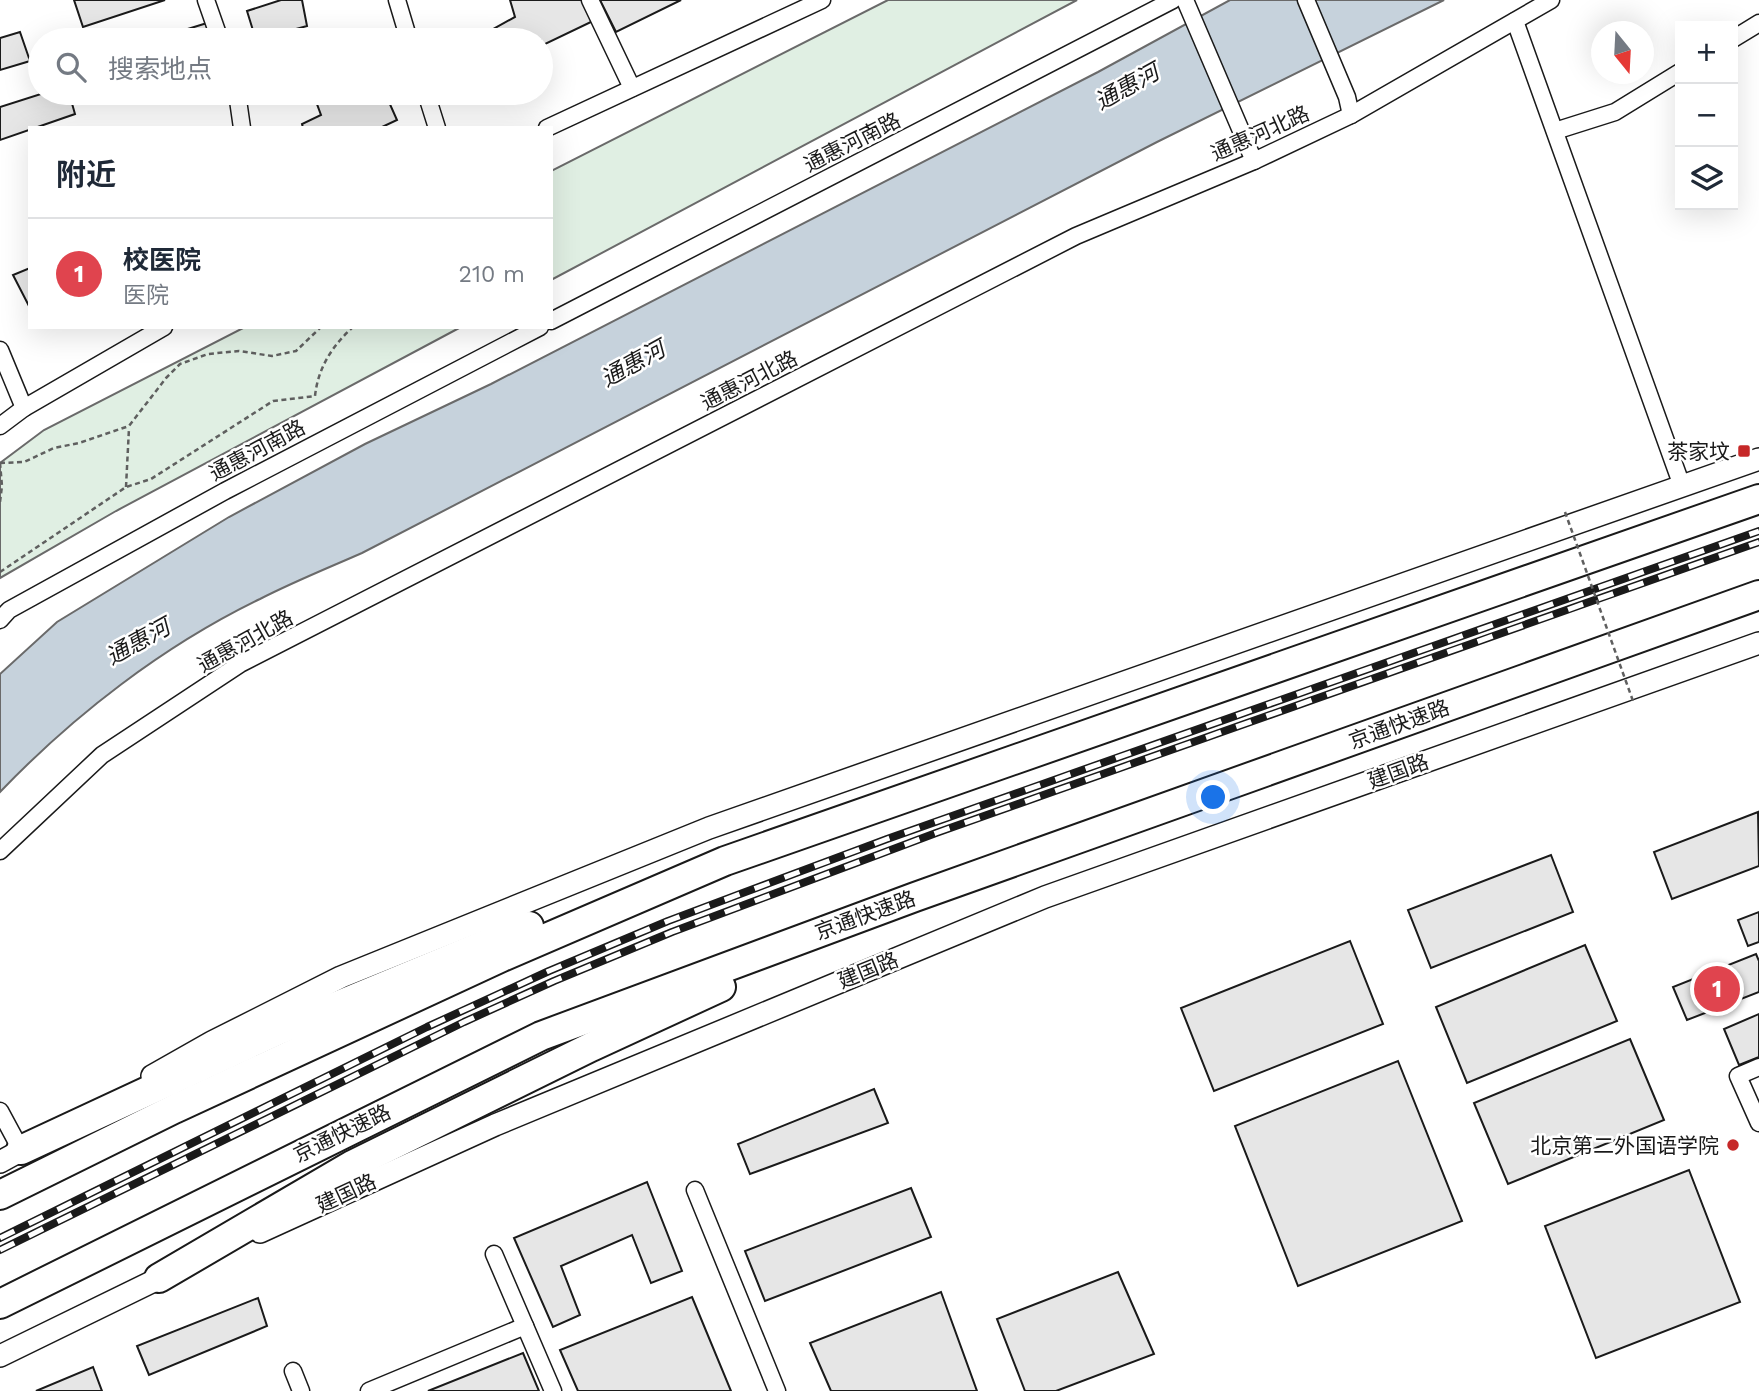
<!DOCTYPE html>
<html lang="zh">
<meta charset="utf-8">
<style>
body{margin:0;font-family:"Work Sans","Noto Sans SC",sans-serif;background:#f6f6f7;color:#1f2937}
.controls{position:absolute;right:21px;top:21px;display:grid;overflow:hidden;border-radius:0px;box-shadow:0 7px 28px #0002}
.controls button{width:63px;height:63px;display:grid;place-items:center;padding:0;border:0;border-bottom:2px solid #e0e1e3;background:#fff;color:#1f2937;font:35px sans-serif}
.compass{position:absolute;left:1591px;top:21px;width:63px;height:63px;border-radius:50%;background:#fff;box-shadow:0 7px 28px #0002;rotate:162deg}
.you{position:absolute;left:1214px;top:798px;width:24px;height:24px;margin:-18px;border:5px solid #fff;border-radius:50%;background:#1a73e8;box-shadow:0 0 0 10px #1a73e833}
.badge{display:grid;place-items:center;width:46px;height:46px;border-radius:50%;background:#db2777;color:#fff;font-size:23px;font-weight:700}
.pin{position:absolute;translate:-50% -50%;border:4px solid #fff;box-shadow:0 2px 7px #0006}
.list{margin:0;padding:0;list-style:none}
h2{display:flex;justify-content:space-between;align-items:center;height:91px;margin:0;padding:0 28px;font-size:30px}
h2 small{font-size:23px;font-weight:400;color:#747a83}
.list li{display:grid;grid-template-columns:46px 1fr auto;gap:21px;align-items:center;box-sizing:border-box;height:112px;padding:0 28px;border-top:2px solid #e0e1e3}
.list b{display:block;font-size:26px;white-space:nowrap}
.list p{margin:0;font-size:23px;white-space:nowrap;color:#747a83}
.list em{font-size:23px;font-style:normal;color:#747a83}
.icon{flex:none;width:38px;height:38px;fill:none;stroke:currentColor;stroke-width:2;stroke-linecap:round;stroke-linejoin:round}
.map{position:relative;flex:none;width:1759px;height:1391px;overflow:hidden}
.search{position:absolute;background:#fff;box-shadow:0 7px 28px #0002;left:28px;top:28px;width:525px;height:77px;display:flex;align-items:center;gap:18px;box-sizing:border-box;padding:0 24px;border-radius:38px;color:#747a83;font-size:26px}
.panel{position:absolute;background:#fff;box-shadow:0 7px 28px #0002;left:28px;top:126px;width:525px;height:203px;border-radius:0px}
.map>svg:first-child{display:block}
</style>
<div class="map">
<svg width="1759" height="1391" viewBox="0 0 1759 1391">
<rect width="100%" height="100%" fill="#fff"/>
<!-- green -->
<g fill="#e0efe3" stroke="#6a6a6a" stroke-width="2">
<path d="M888,0H1077L551,280V171Z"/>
<path d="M245,327H461L116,511L0,578V463L44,430Z"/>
</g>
<!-- water -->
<path fill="#c6d2dc" stroke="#6a6a6a" stroke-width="2" d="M1230,0H1444L1157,142L362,553C328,568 293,582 260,599C163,646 74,715 0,792V674L57,622L229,517L365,444L491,384L1098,72Z"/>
<!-- building -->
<g fill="#e6e6e6" stroke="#1a1a1a" stroke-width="2">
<path d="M74,0H165L83,27Z"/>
<path d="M281,0H302L307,26L256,40L247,11Z"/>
<path d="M510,0H582L593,21L541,46V40H500L493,29L515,17Z"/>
<path d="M600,0H681L616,32Z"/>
<path d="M207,23L213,40H152Z"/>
<path d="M20,32L30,61L0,70V38Z"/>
<path d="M44,93H69L75,114L0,140V107Z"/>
<path d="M318,93H356L360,102L375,93H385L397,120L380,128H303L302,124L321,115L314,96Z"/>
<path d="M30,268V308L13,275Z"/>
<path d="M1758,812L1759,866L1672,899L1654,852Z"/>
<path d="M1551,855L1573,912L1431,968L1408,910Z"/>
<path d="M1759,912V942L1748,946L1738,920Z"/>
<path d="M1350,941L1383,1024L1214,1091L1181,1008Z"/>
<path d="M1585,945L1617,1021L1467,1083L1436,1007Z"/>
<path d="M1756,954L1759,961V992L1687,1020L1673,987Z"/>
<path d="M1759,1014V1057L1739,1065L1724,1029Z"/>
<path d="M1630,1039L1664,1120L1508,1184L1474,1103Z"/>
<path d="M1398,1061L1462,1221L1298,1286L1235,1126Z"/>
<path d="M874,1089L888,1123L750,1174L738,1144Z"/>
<path d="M1689,1170L1740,1302L1596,1358L1545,1226Z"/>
<path d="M647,1182L682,1271L651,1283L632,1235L561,1266L580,1315L553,1327L514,1238Z"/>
<path d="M911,1188L931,1237L765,1301L745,1251Z"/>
<path d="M1118,1272L1154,1354L1056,1391H1025L997,1319Z"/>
<path d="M941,1292L977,1391H831L810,1343Z"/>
<path d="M692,1297L731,1391H578L560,1350Z"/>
<path d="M258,1298L267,1326L149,1375L137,1346Z"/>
<path d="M523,1353L539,1391H428Z"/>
<path d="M93,1367L102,1391H36Z"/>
</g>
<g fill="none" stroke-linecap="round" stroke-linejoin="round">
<defs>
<g id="street">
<path d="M206,0L220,40"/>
<path d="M397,0L409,40"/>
<path d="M590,0L632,88"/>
<path d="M1185,0L1254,161"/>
<path d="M1306,0L1347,97L1351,115"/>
<path d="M1515,21L1682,486"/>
<path d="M1733,39L1759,23"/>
<path d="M237,93L242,128"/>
<path d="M426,93L437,128"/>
<path d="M547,128L822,0"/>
<path d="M1555,131L1615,112L1680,72"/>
<path d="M551,321L1173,0"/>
<path d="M0,350L24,408"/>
<path d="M0,426L24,408L164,327"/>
<path d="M0,620L9,610L225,491L540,327"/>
<path d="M0,851L102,755L240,664L1076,236L1254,161L1351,115L1551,0"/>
<path d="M1759,1067L1738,1076L1759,1123"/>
<path d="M0,1111L21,1150"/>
<path d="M695,1190L777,1391"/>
<path d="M494,1254L553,1391"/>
<path d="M293,1371L301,1391"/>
<path d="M369,1391L525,1326"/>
</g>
<g id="secondary">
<path d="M152,1076L212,1042L341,977L709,828L1759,459"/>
<path d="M0,1162L33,1144"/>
<path d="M260,1232L495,1125L1045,897L1759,643"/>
<path d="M0,1356L170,1273"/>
</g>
<g id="highway">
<path d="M21,1150L279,1030L529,926"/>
<path d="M0,1195L174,1109L502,957L725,861L1759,499"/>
<path d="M159,1278L352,1165L591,1047L721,987"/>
<path d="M0,1304L541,1036L915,897L1759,595"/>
</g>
</defs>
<!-- street casing -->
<use href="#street" stroke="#1a1a1a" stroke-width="19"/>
<!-- secondary casing -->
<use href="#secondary" stroke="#1a1a1a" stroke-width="24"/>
<!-- highway casing -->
<use href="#highway" stroke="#1a1a1a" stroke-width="32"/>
<!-- path -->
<g stroke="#5f5f5f" stroke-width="2.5" stroke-dasharray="5 3.5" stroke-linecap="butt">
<path d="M0,463L24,462L54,448L79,443L129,426L166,378L180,364L208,354L239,351L272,356L296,351L321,327"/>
<path d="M0,463L2,486L0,502"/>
<path d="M126,487L129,428"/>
<path d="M0,572L126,487L151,479L273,401L315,396C318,368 332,346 353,327"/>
</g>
<!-- street -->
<use href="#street" stroke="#fff" stroke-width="16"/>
<!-- secondary -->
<use href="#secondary" stroke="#fff" stroke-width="21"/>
<!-- highway -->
<use href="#highway" stroke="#fff" stroke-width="28"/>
<defs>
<g id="rail">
<path d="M0,1238L427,1027L549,971L668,921L887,839L1759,531"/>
<path d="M0,1250L464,1022L554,981L672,932L936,833L1759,542"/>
</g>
</defs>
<!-- rail casing -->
<use href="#rail" stroke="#1a1a1a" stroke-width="8"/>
<!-- rail -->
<use href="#rail" stroke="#fff" stroke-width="5" stroke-dasharray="16" stroke-linecap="butt"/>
<!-- path-bridge -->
<path stroke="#5f5f5f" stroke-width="2.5" stroke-dasharray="5 3.5" stroke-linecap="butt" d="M1565,512L1633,701"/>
</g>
<!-- markers -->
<g fill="#c62828" stroke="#fff" stroke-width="2.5">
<rect x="1737" y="444" width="14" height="14" rx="3.5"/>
<circle cx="1733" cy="1145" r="7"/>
</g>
<g text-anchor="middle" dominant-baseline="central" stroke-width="5" stroke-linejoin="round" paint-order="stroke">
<!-- street labels -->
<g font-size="21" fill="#1a1a1a" stroke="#fff">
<text transform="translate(1260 133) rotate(-24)">通惠河北路</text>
<text transform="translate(852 142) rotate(-27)">通惠河南路</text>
<text transform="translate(749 380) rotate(-27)">通惠河北路</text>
<text transform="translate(257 450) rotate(-28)">通惠河南路</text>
<text transform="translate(245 641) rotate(-29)">通惠河北路</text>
<text transform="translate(1399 724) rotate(-20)">京通快速路</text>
<text transform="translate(1398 771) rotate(-20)">建国路</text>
<text transform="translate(865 915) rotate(-20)">京通快速路</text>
<text transform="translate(868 970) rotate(-22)">建国路</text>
<text transform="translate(342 1133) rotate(-26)">京通快速路</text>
<text transform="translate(346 1193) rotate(-25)">建国路</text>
</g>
<!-- poi labels -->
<g font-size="21" fill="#1a1a1a" stroke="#fff" text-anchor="end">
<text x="1730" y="451">茶家坟</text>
<text x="1719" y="1145">北京第二外国语学院</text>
</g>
<!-- water labels -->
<g font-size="23" font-style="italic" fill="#1a1a1a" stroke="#fff">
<text transform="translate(1127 87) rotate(-29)">通惠河</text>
<text transform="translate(633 364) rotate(-29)">通惠河</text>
<text transform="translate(138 642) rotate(-29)">通惠河</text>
</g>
</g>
</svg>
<div class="controls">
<button>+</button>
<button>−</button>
<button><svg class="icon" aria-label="layers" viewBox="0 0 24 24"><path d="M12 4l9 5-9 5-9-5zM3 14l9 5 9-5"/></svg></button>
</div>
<svg class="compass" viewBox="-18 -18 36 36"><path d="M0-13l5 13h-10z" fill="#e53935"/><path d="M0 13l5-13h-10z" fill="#747a83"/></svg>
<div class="you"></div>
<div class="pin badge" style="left:1717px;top:989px;background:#e0444e">1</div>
<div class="search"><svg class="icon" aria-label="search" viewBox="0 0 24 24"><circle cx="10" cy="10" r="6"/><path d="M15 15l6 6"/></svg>搜索地点</div>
<section class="panel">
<h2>附近<small></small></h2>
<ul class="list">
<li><span class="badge" style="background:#e0444e">1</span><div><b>校医院</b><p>医院</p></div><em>210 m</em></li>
</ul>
</section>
</div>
